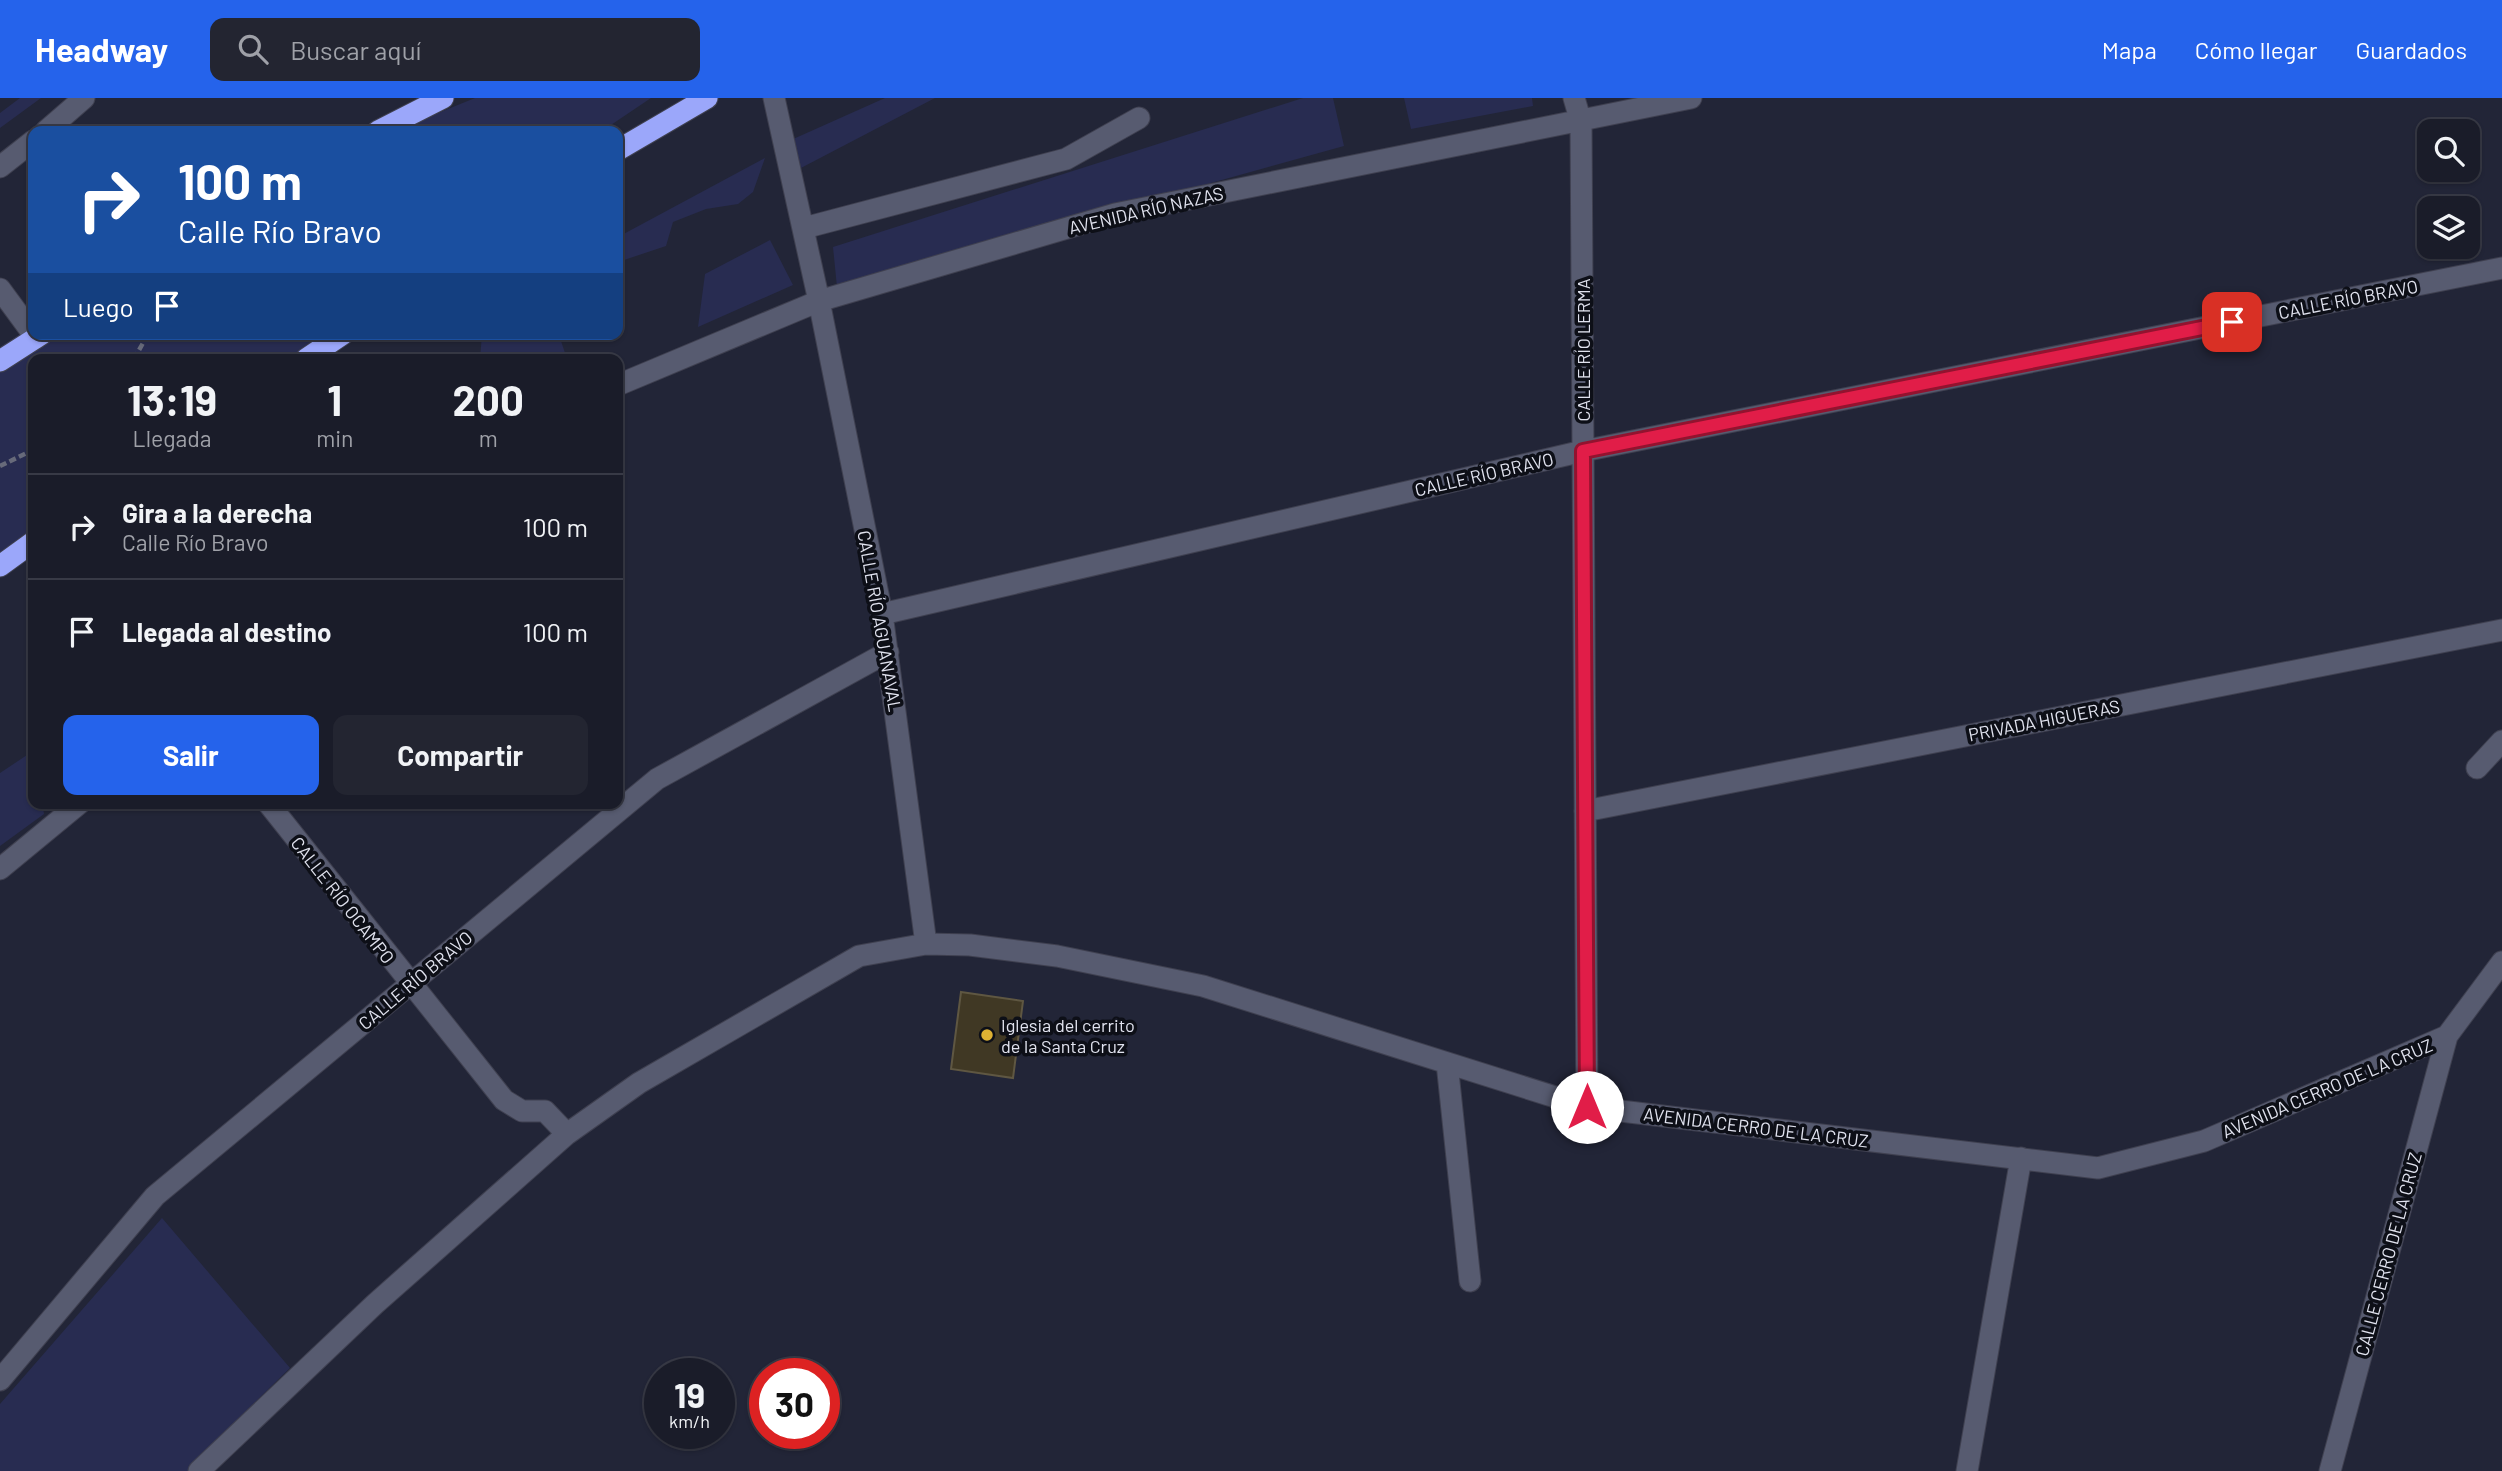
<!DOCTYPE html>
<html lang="es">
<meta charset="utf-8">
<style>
:root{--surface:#1a1c29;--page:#232531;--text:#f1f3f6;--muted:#9fa1a8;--line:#383a46;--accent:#2563eb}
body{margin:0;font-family:Barlow,sans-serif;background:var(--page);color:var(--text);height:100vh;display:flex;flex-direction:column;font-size:26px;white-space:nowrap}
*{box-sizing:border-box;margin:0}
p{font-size:23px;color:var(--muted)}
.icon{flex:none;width:38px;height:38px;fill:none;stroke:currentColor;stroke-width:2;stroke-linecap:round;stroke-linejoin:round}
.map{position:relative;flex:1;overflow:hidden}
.side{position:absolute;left:28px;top:256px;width:595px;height:455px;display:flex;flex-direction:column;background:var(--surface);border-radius:14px;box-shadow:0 2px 5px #0004,0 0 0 2px var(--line)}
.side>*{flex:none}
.banner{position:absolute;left:28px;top:28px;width:595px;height:214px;border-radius:14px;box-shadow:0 2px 5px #0004,0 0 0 2px var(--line);background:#1a4fa0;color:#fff;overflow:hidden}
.tools{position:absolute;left:2417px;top:21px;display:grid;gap:14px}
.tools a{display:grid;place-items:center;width:63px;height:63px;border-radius:14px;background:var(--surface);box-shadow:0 2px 5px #0004,0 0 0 2px var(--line);font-size:35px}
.speed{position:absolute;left:644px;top:1260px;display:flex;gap:14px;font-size:35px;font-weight:700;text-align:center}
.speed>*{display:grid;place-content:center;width:91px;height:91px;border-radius:50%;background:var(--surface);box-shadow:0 2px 5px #0004,0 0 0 2px var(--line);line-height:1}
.speed small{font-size:18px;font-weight:400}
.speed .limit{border:10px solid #d22;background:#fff;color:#111}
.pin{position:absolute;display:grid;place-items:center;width:60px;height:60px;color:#fff;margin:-30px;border-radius:14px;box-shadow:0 4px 10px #0006}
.me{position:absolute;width:77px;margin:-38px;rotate:0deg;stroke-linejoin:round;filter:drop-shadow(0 0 5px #0008)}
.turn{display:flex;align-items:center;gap:24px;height:147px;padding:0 35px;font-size:32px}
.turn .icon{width:91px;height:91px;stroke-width:2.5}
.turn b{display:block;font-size:49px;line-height:60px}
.then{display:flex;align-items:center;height:66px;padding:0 35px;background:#0003;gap:14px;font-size:26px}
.eta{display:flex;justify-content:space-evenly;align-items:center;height:119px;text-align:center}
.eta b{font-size:42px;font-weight:700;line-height:49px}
.button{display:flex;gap:14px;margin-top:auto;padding:14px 35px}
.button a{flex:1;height:80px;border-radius:14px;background:var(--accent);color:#fff;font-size:28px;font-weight:700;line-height:80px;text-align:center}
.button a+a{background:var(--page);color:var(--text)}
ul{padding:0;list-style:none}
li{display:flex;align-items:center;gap:21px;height:105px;padding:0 35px;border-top:2px solid var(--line)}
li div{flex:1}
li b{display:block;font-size:26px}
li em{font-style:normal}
header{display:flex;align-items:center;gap:42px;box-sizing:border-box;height:98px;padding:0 35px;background:var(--accent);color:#fff}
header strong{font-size:33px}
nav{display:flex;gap:38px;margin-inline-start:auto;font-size:24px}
.search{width:490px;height:63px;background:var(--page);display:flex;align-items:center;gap:18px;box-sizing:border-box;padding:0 24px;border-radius:14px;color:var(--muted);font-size:26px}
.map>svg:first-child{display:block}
</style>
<header>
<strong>Headway</strong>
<div class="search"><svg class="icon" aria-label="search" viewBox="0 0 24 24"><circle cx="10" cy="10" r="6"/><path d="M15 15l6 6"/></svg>Buscar aquí</div>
<nav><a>Mapa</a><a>Cómo llegar</a><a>Guardados</a></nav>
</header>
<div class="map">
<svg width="2502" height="1373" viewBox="0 0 2502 1373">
<rect width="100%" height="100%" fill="#222537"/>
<!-- green -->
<path fill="#282c51" d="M 20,0 L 41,0 L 0,30 L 0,15 Z
M 475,0 L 651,0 L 602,33 L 394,33 Z
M 885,0 L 935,0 L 799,71 L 791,42 Z
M 1303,0 L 1333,0 L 1344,48 L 837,189 L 833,149 Z
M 1404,0 L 1532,0 L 1533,8 L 1411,31 Z
M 765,60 L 753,94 L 738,106 L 706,111 L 673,124 L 666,148 L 618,164 L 618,139 Z
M 770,142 L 793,187 L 698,229 L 705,176 Z
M 33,228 L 33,236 L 326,236 L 293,261 L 33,261 L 33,450 L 0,474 L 0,249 Z
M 482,236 L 564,236 L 561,243 L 567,261 L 480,261 Z
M 33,653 L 33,705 L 42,705 L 44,716 L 0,748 L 0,675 Z
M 162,1120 L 290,1270 L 198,1360 L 189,1373 L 0,1373 L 0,1306 Z"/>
<!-- building -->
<path fill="#403824" stroke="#5f5742" stroke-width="2" d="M 961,894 L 1023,903 L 1013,980 L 951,971 Z"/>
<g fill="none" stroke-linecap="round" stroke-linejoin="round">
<defs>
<path id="lane" d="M 2477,670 L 2502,643"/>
<path id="street" d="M 774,0 L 819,203 L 882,516 L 926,846
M 1574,0 L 1581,24 L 1587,1009
M 46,33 L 84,0
M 0,69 L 33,43
M 804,130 L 1066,61 L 1139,20
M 0,191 L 36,240
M 618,287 L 819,203 L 1115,116 L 1691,0
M 882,516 L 1583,353 L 2502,170
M 268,705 L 504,1002 L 522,1013 L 545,1013 L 567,1036
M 1585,713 L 2502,532
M 0,771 L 80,705
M 1447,965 L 1470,1183
M 0,1282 L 155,1098 L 657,681 L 888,554
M 199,1373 L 375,1206 L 567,1036 L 639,985 L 859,858 L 926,846 L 970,847 L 1057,858 L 1203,888 L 1587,1009 L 2098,1070 L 2204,1043 L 2447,938 L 2502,864
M 1967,1373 L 2021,1060
M 2330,1373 L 2447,938"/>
<path id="highway" d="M 378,33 L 443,0
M 618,52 L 707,0
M 306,261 L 343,236
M 0,263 L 42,236
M 0,468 L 33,444"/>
</defs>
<!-- lane casing -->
<use href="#lane" stroke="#3f4050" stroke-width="23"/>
<!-- street casing -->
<use href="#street" stroke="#3f4050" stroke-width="23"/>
<!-- highway casing -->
<use href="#highway" stroke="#3f4050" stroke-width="23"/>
<!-- path -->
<path stroke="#676a7a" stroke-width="4.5" stroke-dasharray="7 3.5" stroke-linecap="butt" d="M 134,261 L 143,245 L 143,236
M 0,368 L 33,352"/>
<!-- lane -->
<use href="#lane" stroke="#575b70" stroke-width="21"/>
<!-- street -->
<use href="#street" stroke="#575b70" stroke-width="21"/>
<!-- highway -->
<use href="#highway" stroke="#9ba7fa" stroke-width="21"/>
</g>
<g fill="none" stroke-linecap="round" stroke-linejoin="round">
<defs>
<path id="route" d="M 1587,1009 L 1583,353 L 2232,224"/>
</defs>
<!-- route casing -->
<use href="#route" stroke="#92132f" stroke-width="18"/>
<!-- route -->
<use href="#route" stroke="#e11d48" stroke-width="12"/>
</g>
<!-- markers -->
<circle fill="#deb133" stroke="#0d0f17" stroke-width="2.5" cx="987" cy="937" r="7"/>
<g text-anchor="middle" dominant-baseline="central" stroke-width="7" stroke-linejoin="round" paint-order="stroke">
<!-- street labels -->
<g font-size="18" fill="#e1e3ef" stroke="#0d0f17">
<text transform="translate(1146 112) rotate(-13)">AVENIDA RÍO NAZAS</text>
<text transform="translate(2348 201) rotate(-11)">CALLE RÍO BRAVO</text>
<text transform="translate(1583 252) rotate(-90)">CALLE RÍO LERMA</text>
<text transform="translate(1484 376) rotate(-13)">CALLE RÍO BRAVO</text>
<text transform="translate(880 523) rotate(80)">CALLE RÍO AGUANAVAL</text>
<text transform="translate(2044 622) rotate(-11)">PRIVADA HIGUERAS</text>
<text transform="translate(343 802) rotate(52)">CALLE RÍO OCAMPO</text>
<text transform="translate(415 882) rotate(-40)">CALLE RÍO BRAVO</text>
<text transform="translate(2327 990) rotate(-23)">AVENIDA CERRO DE LA CRUZ</text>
<text transform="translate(1756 1029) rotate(7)">AVENIDA CERRO DE LA CRUZ</text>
<text transform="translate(2388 1156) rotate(-75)">CALLE CERRO DE LA CRUZ</text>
</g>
<!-- poi labels -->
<g font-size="18" fill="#e1e3ef" stroke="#0d0f17" text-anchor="start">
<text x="1001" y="927">Iglesia del cerrito<tspan x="1001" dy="21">de la Santa Cruz</tspan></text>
</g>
</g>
</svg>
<div class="tools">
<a><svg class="icon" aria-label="search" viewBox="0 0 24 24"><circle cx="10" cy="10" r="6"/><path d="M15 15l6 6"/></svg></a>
<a><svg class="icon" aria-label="layers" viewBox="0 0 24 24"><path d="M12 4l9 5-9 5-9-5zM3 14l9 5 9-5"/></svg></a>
</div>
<div class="speed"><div>19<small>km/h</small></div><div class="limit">30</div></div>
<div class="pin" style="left:2232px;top:224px;background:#d93025"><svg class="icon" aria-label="arrive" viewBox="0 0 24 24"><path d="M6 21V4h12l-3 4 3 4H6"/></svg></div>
<svg class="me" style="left:1587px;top:1009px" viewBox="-20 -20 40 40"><circle r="19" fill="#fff"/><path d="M0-13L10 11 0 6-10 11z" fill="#e11d48"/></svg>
<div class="banner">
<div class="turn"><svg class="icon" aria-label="right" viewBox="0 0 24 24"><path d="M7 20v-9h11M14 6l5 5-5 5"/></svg><div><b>100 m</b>Calle Río Bravo</div></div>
<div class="then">Luego<svg class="icon" aria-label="arrive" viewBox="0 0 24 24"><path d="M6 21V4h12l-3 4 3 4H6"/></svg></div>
</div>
<section class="side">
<div class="eta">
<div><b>13:19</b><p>Llegada</p></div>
<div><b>1</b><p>min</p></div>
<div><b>200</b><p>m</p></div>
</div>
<ul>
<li><svg class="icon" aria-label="right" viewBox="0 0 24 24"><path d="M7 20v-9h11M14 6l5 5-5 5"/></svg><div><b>Gira a la derecha</b><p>Calle Río Bravo</p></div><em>100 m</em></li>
<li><svg class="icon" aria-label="arrive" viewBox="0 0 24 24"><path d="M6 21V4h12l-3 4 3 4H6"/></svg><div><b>Llegada al destino</b></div><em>100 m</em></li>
</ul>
<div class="button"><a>Salir</a><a>Compartir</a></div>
</section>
</div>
